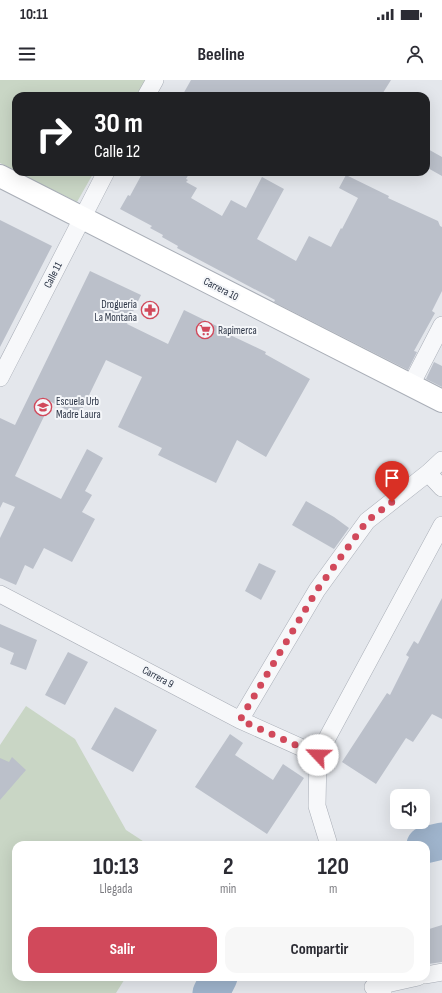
<!DOCTYPE html>
<html lang="es">
<meta charset="utf-8">
<style>
:root{--surface:#fff;--page:#f7f7f7;--text:#2b2b33;--muted:#7c7c81;--accent:#d1495b}
body{margin:0;font-family:"Sofia Sans Condensed",sans-serif;background:var(--page);color:var(--text);height:100vh;display:flex;flex-direction:column;font-size:15px;white-space:nowrap}
*{box-sizing:border-box;margin:0}
p{font-size:13px;color:var(--muted)}
.icon{flex:none;width:22px;height:22px;fill:none;stroke:currentColor;stroke-width:2;stroke-linecap:round;stroke-linejoin:round}
.map{position:relative;flex:1;overflow:hidden}
.drawer{position:absolute;left:12px;top:761px;width:418px;height:140px;display:flex;flex-direction:column;background:var(--surface);border-radius:12px;box-shadow:0 4px 16px #0002}
.drawer>*{flex:none}
.banner{position:absolute;left:12px;top:12px;width:418px;height:84px;border-radius:12px;box-shadow:0 4px 16px #0002;background:#202124;color:#fff;overflow:hidden}
.tools{position:absolute;left:390px;top:709px;display:grid;gap:8px}
.tools a{display:grid;place-items:center;width:40px;height:40px;border-radius:8px;background:var(--surface);box-shadow:0 4px 16px #0002;font-size:20px}
.pin{position:absolute;display:grid;place-items:center;width:34px;height:34px;color:#fff;margin:-41px -17px;border-radius:50% 50% 50% 0;rotate:-45deg;box-shadow:0 0 4px #0007}
.pin .icon{rotate:45deg}
.me{position:absolute;width:44px;margin:-22px;rotate:294deg;stroke-linejoin:round;filter:drop-shadow(0 0 3px #0008)}
.turn{display:flex;align-items:center;gap:14px;height:84px;padding:0 16px;font-size:18px}
.turn .icon{width:52px;height:52px;stroke-width:2.5}
.turn b{display:block;font-size:28px;line-height:34px}
.eta{display:flex;justify-content:space-evenly;align-items:center;height:68px;text-align:center}
.eta b{font-size:24px;font-weight:700;line-height:28px}
.button{display:flex;gap:8px;margin-top:auto;padding:8px 16px}
.button a{flex:1;height:46px;border-radius:12px;background:var(--accent);color:#fff;font-size:16px;font-weight:700;line-height:46px;text-align:center}
.button a+a{background:var(--page);color:var(--text)}
.status{display:flex;justify-content:space-between;align-items:center;height:28px;padding:0 20px;background:var(--surface);direction:ltr}
.status svg{height:11px;fill:currentColor}
header{display:flex;justify-content:space-between;align-items:center;height:52px;padding:0 16px;background:var(--surface);font-size:18px;font-weight:700}
.map>svg:first-child{display:block}
</style>
<div class="status"><b>10:11</b><svg viewBox="0 0 49 12"><path d="M0 12V9h3v3zM5 12V6h3v6zM10 12V3h3v9zM15 12V0h3v12zM26 1h20v11H26zM47 4h2v5h-2z"/></svg></div>
<header><svg class="icon" aria-label="menu" viewBox="0 0 24 24"><path d="M4 6h16M4 12h16M4 18h16"/></svg>Beeline<svg class="icon" aria-label="person" viewBox="0 0 24 24"><circle cx="12" cy="8" r="4"/><path d="M4 21q1-7 8-7t8 7"/></svg></header>
<div class="map">
<svg width="442" height="913" viewBox="0 0 442 913">
<rect width="100%" height="100%" fill="#e4e7ec"/>
<!-- green -->
<path fill="#c9d6c5" d="M 0,0 L 146,0 L 137,16 L 16,16 L 16,91 L 0,83 Z
M 17,92 L 94,92 L 77,122 Z
M 26,626 L 75,659 L 126,750 L 149,765 L 16,765 L 16,897 L 126,897 L 116,913 L 0,913 L 0,665 Z"/>
<g fill="none" stroke-linecap="round" stroke-linejoin="round">
<!-- river -->
<path stroke="#9fb4cc" stroke-width="37" d="M 425,765 L 442,761
M 211,913 L 219,897"/>
</g>
<!-- building -->
<path fill="#bbc0ca" d="M 191,0 L 391,0 L 381,16 L 182,16 Z
M 426,68 L 442,77 L 442,96 L 426,87 Z
M 143,92 L 190,92 L 186,99 L 188,100 L 186,102 L 197,108 L 191,118 L 222,136 L 231,120 L 246,128 L 262,97 L 284,109 L 257,159 L 296,181 L 309,156 L 331,167 L 341,148 L 342,149 L 358,118 L 339,108 L 346,95 L 389,116 L 388,118 L 438,141 L 440,146 L 442,147 L 442,211 L 432,231 L 435,233 L 414,271 L 417,272 L 408,290 L 274,222 L 275,220 L 177,168 L 178,166 L 162,157 L 163,155 L 150,148 L 152,146 L 120,129 L 128,115 L 130,116 Z
M 0,140 L 52,166 L 0,267 Z
M 90,191 L 141,215 L 127,244 L 168,264 L 184,230 L 229,252 L 228,254 L 266,272 L 265,274 L 310,299 L 266,377 L 237,360 L 216,403 L 158,375 L 162,368 L 118,347 L 142,297 L 106,280 L 79,336 L 51,322 L 15,396 L 61,419 L 87,369 L 103,378 L 85,411 L 92,415 L 82,432 L 95,439 L 72,482 L 44,468 L 33,489 L 25,485 L 16,505 L 0,498 L 0,458 L 15,427 L 3,422 L 0,428 L 0,338 L 15,345 Z
M 434,282 L 442,286 L 442,307 L 426,299 Z
M 306,421 L 334,437 L 349,448 L 334,469 L 292,445 Z
M 259,483 L 276,491 L 261,520 L 245,511 Z
M 442,518 L 442,639 L 432,634 L 413,662 L 406,658 L 376,704 L 342,682 L 387,613 L 390,615 L 409,577 L 406,575 L 414,561 L 418,564 Z
M 0,544 L 37,560 L 26,590 L 10,584 L 14,573 L 0,567 Z
M 68,572 L 88,582 L 65,625 L 45,615 Z
M 115,627 L 157,650 L 133,692 L 91,669 Z
M 230,654 L 243,663 L 235,675 L 273,700 L 283,684 L 304,698 L 267,754 L 195,707 Z
M 12,677 L 26,690 L 0,720 L 0,678 L 9,682 Z
M 442,845 L 442,882 L 428,884 L 426,876 L 426,850 Z"/>
<g fill="none" stroke-linecap="round" stroke-linejoin="round">
<defs>
<path id="minor" d="M 146,16 L 155,0
M 0,298 L 106,92
M 411,305 L 442,245
M 428,393 L 442,408
M 0,514 L 240,640 L 318,675
M 240,640 L 317,510 L 367,441 L 428,393 L 442,380
M 329,765 L 317,726 L 318,675 L 442,445
M 426,895 L 442,892
M 383,913 L 373,907 L 418,897"/>
<path id="secondary" d="M 0,96 L 442,321"/>
</defs>
<!-- minor casing -->
<use href="#minor" stroke="#a9aeb7" stroke-width="18"/>
<!-- secondary casing -->
<use href="#secondary" stroke="#a9aeb7" stroke-width="24"/>
<!-- minor -->
<use href="#minor" stroke="#f7f8fa" stroke-width="17"/>
<!-- secondary -->
<use href="#secondary" stroke="#fff" stroke-width="22"/>
</g>
<g fill="none" stroke-linecap="round" stroke-linejoin="round">
<!-- route -->
<path stroke="#d1495b" stroke-width="7" stroke-dasharray="0 12.6" d="M 318,675 L 240,640 L 317,510 L 367,441 L 392,422"/>
</g>
<!-- icons -->
<defs>
<symbol id="pharmacy-ring" viewBox="-11 -11 22 22"><circle r="9.5" fill="#f4f6f9" stroke="#d1495b" stroke-width="1.5"/><path d="M-2-6h4v4h4v4h-4v4h-4v-4h-4v-4h4Z" fill="#d1495b"/></symbol>
<symbol id="supermarket-ring" viewBox="-11 -11 22 22"><circle r="9.5" fill="#f4f6f9" stroke="#d1495b" stroke-width="1.5"/><path d="M-6-5.5h2.5l.6 2H6L4.5 2H-2.5L-4.4-4H-6ZM-1.5 3.2a1.3 1.3 0 1 0 .1 0ZM3 3.2a1.3 1.3 0 1 0 .1 0Z" fill="#d1495b"/></symbol>
<symbol id="school-ring" viewBox="-11 -11 22 22"><circle r="9.5" fill="#f4f6f9" stroke="#d1495b" stroke-width="1.5"/><path d="M0-5L7-2L0 1L-7-2ZM-4 1L0 2.5L4 1V4Q0 6-4 4Z" fill="#d1495b"/></symbol>
</defs>
<g fill-rule="evenodd">
<use href="#pharmacy-ring" x="140" y="220" width="20" height="20"/>
<use href="#supermarket-ring" x="195" y="240" width="20" height="20"/>
<use href="#school-ring" x="33" y="317" width="20" height="20"/>
</g>
<g text-anchor="middle" dominant-baseline="central" stroke-width="4" stroke-linejoin="round" paint-order="stroke">
<!-- street labels -->
<g font-size="11" fill="#2b3445" stroke="#f4f6f9">
<text transform="translate(53 195) rotate(-63)">Calle 11</text>
<text transform="translate(221 209) rotate(27)">Carrera 10</text>
<text transform="translate(158 597) rotate(28)">Carrera 9</text>
</g>
<!-- poi labels -->
<g font-size="11" fill="#2b3445" stroke="#f4f6f9" text-anchor="start">
<text x="137" y="224" text-anchor="end">Drogueria<tspan x="137" dy="13">La Montaña</tspan></text>
<text x="218" y="250">Rapimerca</text>
<text x="56" y="321">Escuela Urb<tspan x="56" dy="13">Madre Laura</tspan></text>
</g>
</g>
</svg>
<div class="tools">
<a><svg class="icon" aria-label="sound" viewBox="0 0 24 24"><path d="M4 9h4l5-4v14l-5-4H4zM17 9q2 3 0 6"/></svg></a>
</div>
<div class="pin" style="left:392px;top:422px;background:#d93025"><svg class="icon" aria-label="arrive" viewBox="0 0 24 24"><path d="M6 21V4h12l-3 4 3 4H6"/></svg></div>
<svg class="me" style="left:318px;top:675px" viewBox="-20 -20 40 40"><circle r="19" fill="#fff"/><path d="M0-13L10 11 0 6-10 11z" fill="#d1495b"/></svg>
<div class="banner">
<div class="turn"><svg class="icon" aria-label="right" viewBox="0 0 24 24"><path d="M7 20v-9h11M14 6l5 5-5 5"/></svg><div><b>30 m</b>Calle 12</div></div>
</div>
<section class="drawer">
<div class="eta">
<div><b>10:13</b><p>Llegada</p></div>
<div><b>2</b><p>min</p></div>
<div><b>120</b><p>m</p></div>
</div>
<div class="button"><a>Salir</a><a>Compartir</a></div>
</section>
</div>
